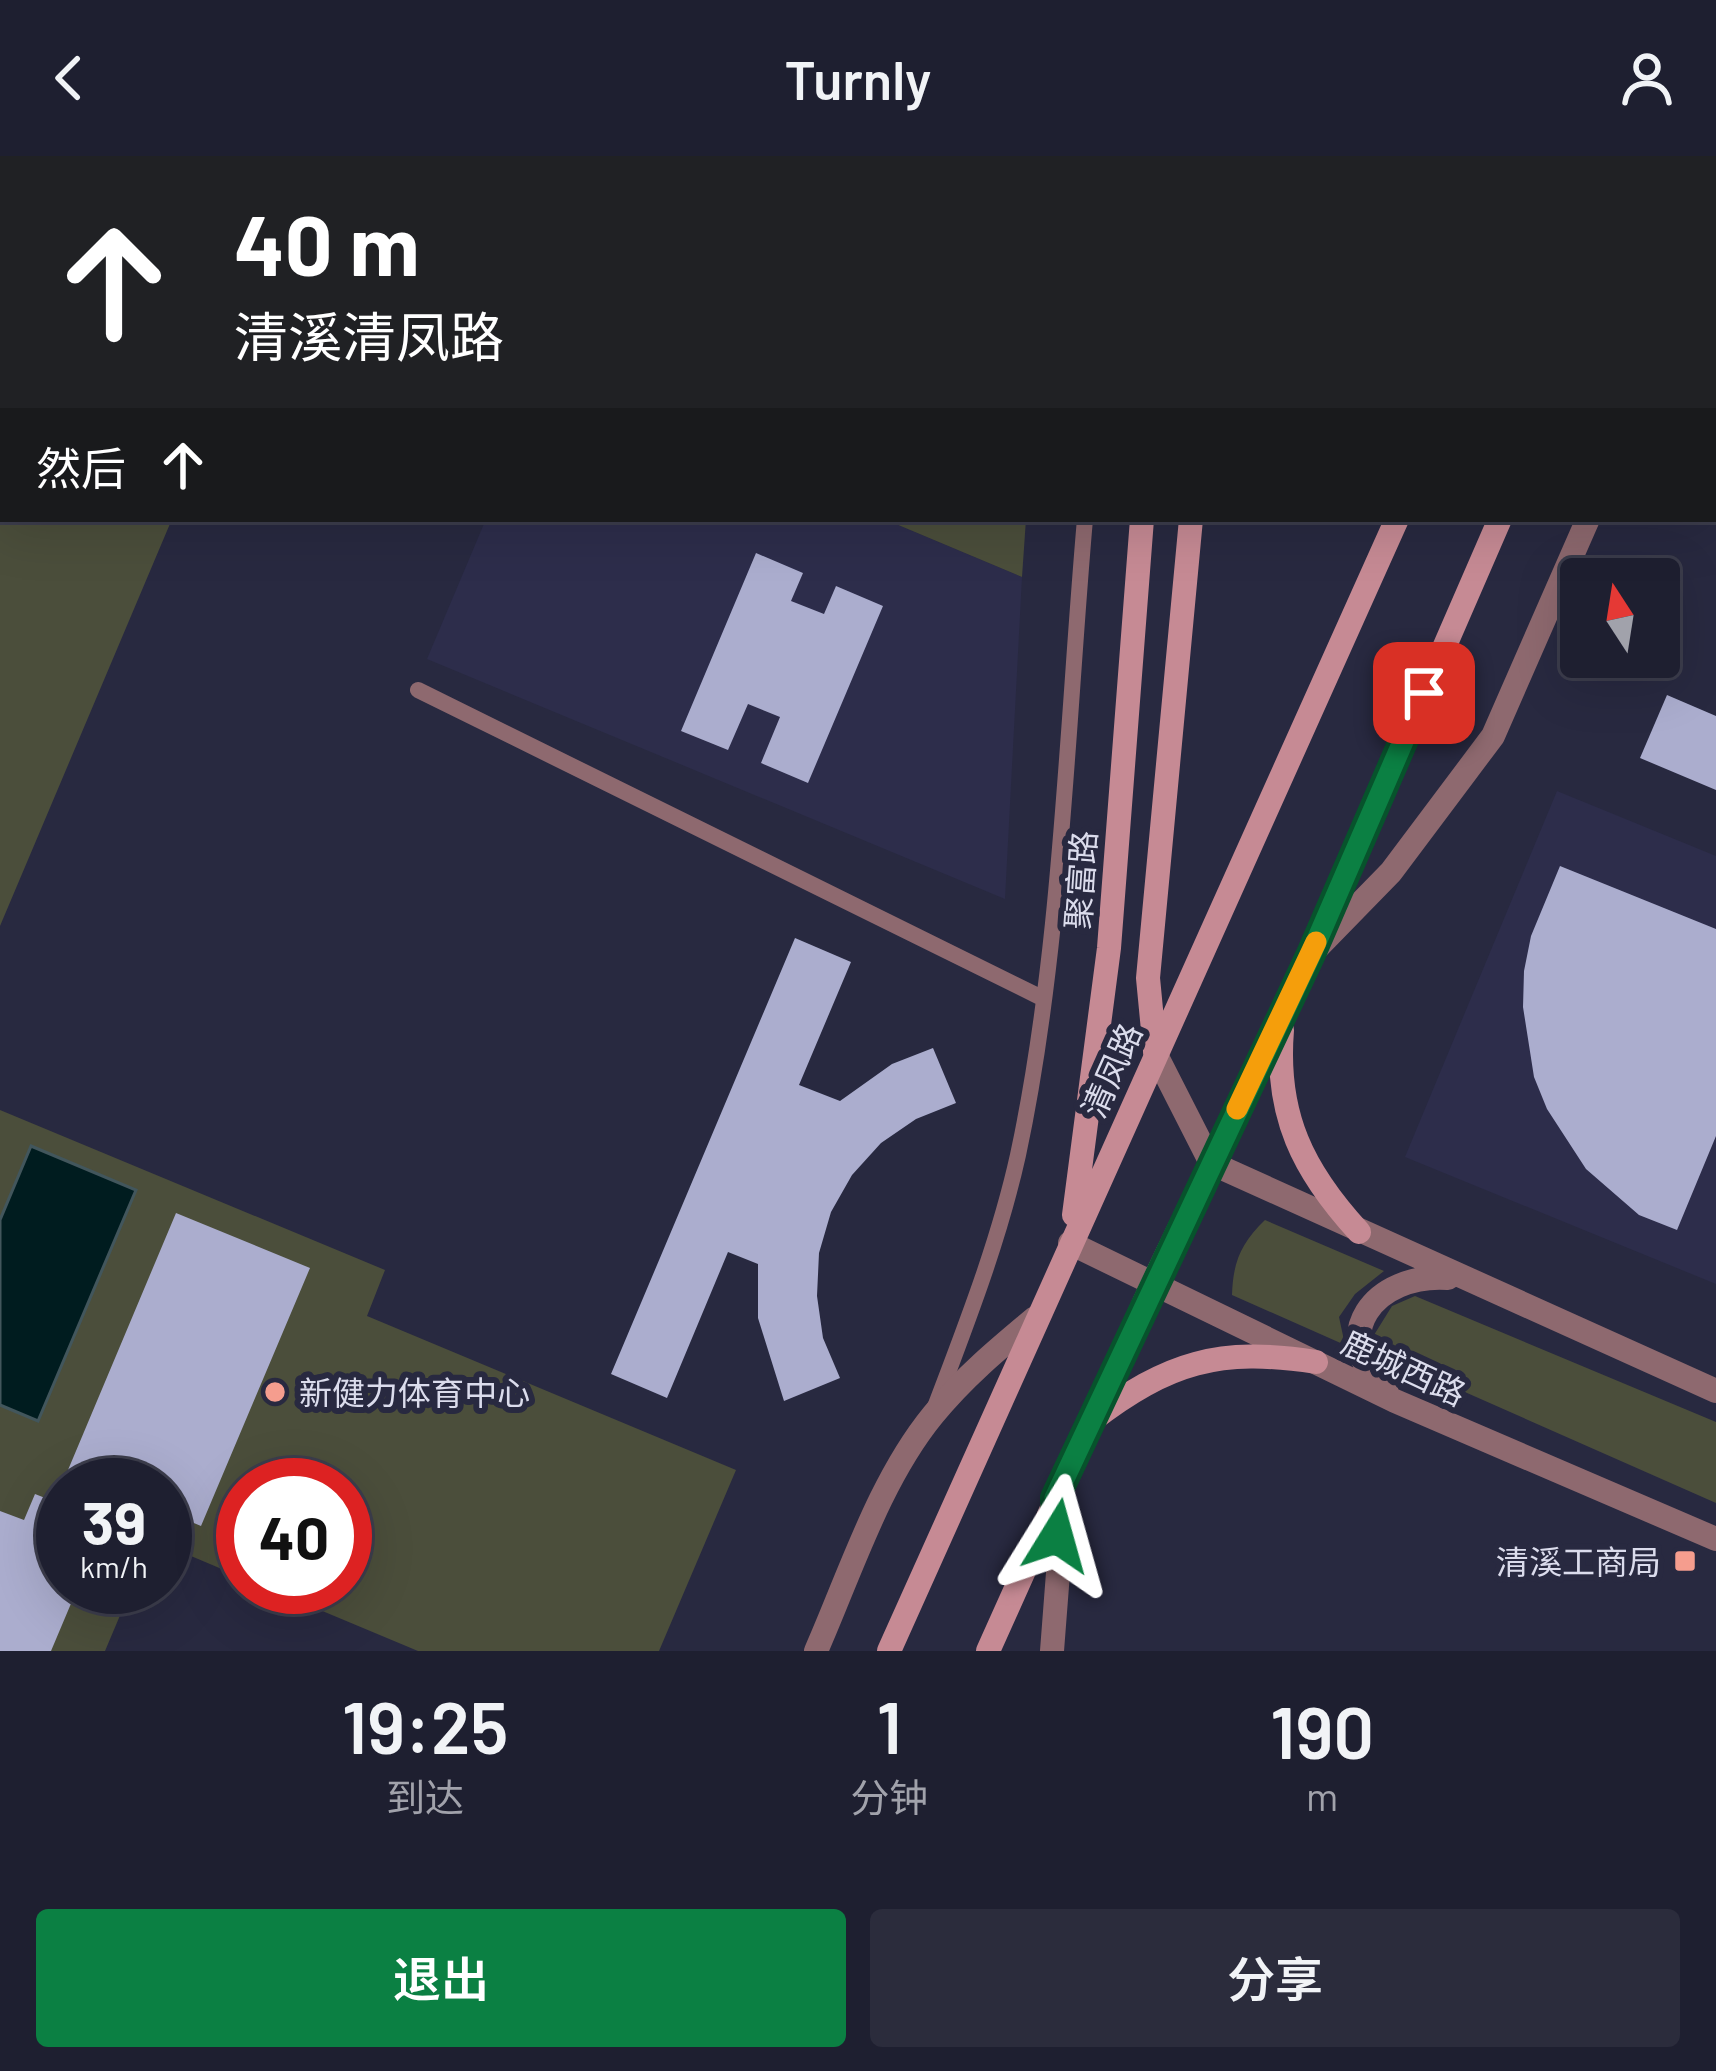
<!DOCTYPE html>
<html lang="zh">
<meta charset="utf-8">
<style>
:root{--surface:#1e1f30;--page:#2b2c3c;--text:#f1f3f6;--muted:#a1a2ab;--line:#3c3d4c;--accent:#0b8043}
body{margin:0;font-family:Barlow,"Noto Sans SC",sans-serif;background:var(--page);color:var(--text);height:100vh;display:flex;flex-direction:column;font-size:45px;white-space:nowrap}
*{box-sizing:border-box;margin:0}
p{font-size:39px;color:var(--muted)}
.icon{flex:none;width:66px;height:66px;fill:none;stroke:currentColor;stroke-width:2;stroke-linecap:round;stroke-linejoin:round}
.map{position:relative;height:1495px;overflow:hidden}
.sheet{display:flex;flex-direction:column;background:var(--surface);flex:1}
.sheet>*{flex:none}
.guide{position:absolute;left:0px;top:0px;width:1716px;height:366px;box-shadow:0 12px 48px #0002,0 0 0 3px var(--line);background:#202124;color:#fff;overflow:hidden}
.needle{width:78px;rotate:348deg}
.fabs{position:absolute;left:1560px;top:402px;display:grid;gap:24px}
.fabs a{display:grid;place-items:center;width:120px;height:120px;border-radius:12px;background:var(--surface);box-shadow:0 12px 48px #0002,0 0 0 3px var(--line);font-size:60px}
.speed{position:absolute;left:36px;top:1302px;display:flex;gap:24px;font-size:60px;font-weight:700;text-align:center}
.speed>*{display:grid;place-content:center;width:156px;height:156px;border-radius:50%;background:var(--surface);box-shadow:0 12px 48px #0002,0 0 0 3px var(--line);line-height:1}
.speed small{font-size:30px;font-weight:400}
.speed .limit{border:18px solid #d22;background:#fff;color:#111}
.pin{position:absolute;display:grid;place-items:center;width:102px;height:102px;color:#fff;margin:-51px;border-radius:24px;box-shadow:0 6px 18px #0006}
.me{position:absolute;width:132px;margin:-66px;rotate:8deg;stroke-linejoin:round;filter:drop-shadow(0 0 9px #0008)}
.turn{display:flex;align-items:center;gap:42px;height:252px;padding:0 36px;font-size:54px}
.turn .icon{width:156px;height:156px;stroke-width:2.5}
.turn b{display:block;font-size:84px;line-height:102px}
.then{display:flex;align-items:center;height:114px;padding:0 36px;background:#0003;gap:24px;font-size:45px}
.eta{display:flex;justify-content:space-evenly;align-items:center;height:204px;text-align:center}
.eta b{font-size:72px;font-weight:600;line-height:84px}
.primary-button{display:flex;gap:24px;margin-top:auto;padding:24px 36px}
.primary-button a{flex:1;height:138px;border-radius:12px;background:var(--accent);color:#fff;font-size:48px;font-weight:600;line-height:138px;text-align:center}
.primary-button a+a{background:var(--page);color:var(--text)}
header{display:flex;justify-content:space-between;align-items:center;height:156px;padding:0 36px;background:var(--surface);font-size:54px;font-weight:600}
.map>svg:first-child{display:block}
</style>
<header><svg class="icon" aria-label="back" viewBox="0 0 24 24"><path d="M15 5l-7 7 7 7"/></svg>Turnly<svg class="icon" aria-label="person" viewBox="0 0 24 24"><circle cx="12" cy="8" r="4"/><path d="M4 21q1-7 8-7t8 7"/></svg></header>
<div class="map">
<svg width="1716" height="1495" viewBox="0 0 1716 1495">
<rect width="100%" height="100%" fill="#282940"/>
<!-- built -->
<path fill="#2d2d4b" d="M 486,363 L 884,363 L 1022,421 L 1005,743 L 427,503 Z
M 1557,635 L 1716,700 L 1716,1128 L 1405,1001 Z"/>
<!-- green -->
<path fill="#4b4e3b" d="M 0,0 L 1042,0 L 1043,3 L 3,3 L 3,363 L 172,363 L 0,770 Z
M 884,363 L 1026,363 L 1022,421 Z
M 0,954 L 385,1114 L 367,1160 L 736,1314 L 659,1495 L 418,1495 L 265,1431 L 345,1431 L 345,1329 L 243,1329 L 243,1422 L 165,1389 L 165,1329 L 63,1329 L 63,1431 L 132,1431 L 105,1495 L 0,1495 Z
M 1265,1064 L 1384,1115 L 1355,1138 L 1339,1161 L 1345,1189 L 1232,1139 C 1233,1106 1241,1087 1265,1064 Z
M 1415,1140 L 1716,1266 L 1716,1347 L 1381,1199 L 1374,1179 L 1392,1150 Z"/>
<!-- water -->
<path fill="#001c1f" stroke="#42565c" stroke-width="3" d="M 31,990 L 136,1034 L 38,1265 L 0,1249 L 0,1064 Z"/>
<!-- building -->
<path fill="#abadce" d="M 756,397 L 803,417 L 791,445 L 824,458 L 836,430 L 883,450 L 808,627 L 761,607 L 780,561 L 748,548 L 728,594 L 681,575 Z
M 1667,539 L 1716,560 L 1716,634 L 1640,602 Z
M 1560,710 L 1716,773 L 1716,980 L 1677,1074 L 1639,1059 L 1586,1013 L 1547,953 L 1534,921 L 1523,851 L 1524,815 L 1531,780 Z
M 795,782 L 851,806 L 799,929 L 840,945 L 892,908 L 933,892 L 956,947 L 916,963 L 881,987 L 852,1019 L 831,1056 L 819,1097 L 817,1140 L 823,1182 L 840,1222 L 784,1245 L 758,1162 L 758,1108 L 728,1096 L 667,1242 L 611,1218 Z
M 176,1057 L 310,1112 L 201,1370 L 165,1355 L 165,1329 L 103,1329 L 68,1314 Z
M 35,1338 L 63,1349 L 63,1431 L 78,1431 L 51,1495 L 0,1495 L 0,1355 L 24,1364 Z"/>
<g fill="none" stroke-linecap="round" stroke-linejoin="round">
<!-- service -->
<path stroke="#8e696f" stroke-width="16" d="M 1096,3 L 1097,0
M 418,534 L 1042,842
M 935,1251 C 966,1169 999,1085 1018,999 C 1061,799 1067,568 1085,363"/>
<!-- tertiary -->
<path stroke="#8e696f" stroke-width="24" d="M 1713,77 L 1716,70
M 1312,797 L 1391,716 L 1493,580 L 1588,363
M 1155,897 L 1211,1007 L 1716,1235
M 1070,1087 L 1395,1245 L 1716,1383
M 1387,1237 C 1325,1179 1375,1117 1448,1122
M 816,1495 C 850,1418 879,1325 933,1259 C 963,1222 999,1192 1035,1162
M 1052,1495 L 1058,1417 L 1055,1342"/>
<!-- secondary -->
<path stroke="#c68a94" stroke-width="24" d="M 1117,0 L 1118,3
M 1185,0 L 1186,3
M 1253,0 L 1258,3
M 1499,3 L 1506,0
M 1560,3 L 1562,0
M 1657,3 L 1658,0
M 1282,874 C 1275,959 1303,1015 1359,1076
M 1155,895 L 1148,822 L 1191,363
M 1074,1059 L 1109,792 L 1142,363
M 1091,1265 C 1168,1206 1219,1191 1316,1206
M 889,1495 L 1397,363
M 988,1495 L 1153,1127 L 1311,798 L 1500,363"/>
</g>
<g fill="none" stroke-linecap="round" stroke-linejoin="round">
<defs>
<path id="route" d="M 1057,1380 L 1055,1342 L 1311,798 L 1424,537"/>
</defs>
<!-- route casing -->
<use href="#route" stroke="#07532c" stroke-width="30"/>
<!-- route -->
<use href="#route" stroke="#0b8043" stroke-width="21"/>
<!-- slow -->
<path stroke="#f59e0b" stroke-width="21" d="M 1237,953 L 1316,786"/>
</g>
<!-- markers -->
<g fill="#f59d8e" stroke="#282940" stroke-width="4.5">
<circle cx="275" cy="1236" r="12"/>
<rect x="1673" y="1393" width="24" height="24" rx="6"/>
</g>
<g text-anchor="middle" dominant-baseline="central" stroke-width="12" stroke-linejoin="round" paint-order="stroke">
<!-- street labels -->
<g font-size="33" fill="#dbdcec" stroke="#282940">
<text transform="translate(1080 724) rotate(-86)">聚富路</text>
<text transform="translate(1111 914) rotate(-66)">清凤路</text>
<text transform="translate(1404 1211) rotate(25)">鹿城西路</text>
</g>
<!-- poi labels -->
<g font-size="33" fill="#dbdcec" stroke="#282940" text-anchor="start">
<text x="299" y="1236">新健力体育中心</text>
<text x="1661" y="1405" text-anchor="end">清溪工商局</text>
</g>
</g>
</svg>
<div class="fabs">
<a><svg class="needle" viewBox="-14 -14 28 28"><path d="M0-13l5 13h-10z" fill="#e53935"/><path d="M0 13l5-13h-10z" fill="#a1a2ab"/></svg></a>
</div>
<div class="speed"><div>39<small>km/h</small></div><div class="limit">40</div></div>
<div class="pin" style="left:1424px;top:537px;background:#d93025"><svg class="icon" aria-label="arrive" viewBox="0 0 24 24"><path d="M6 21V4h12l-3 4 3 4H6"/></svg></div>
<svg class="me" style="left:1057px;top:1380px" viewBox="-20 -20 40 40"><path d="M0-17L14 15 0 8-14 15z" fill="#0b8043" stroke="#fff" stroke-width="4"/></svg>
<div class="guide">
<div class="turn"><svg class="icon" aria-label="ahead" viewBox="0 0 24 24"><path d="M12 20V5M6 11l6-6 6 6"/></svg><div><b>40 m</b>清溪清凤路</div></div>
<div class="then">然后<svg class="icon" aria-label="ahead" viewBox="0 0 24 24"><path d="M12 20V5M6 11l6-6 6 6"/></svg></div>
</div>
</div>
<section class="sheet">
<div class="eta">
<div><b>19:25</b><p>到达</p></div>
<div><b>1</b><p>分钟</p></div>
<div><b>190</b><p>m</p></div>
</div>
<div class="primary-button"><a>退出</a><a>分享</a></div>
</section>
